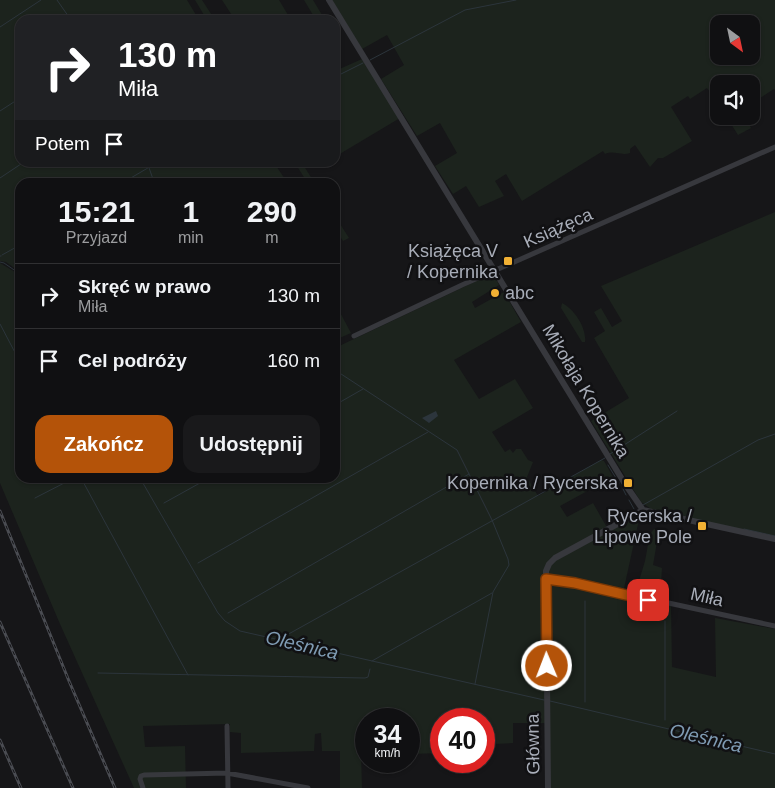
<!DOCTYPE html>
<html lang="pl">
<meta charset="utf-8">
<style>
:root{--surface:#101012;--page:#19191b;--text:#f1f3f6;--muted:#9c9d9f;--line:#303032;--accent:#b45309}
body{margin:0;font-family:Arial,sans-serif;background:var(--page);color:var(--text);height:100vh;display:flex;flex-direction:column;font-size:19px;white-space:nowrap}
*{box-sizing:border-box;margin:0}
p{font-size:16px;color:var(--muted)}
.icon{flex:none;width:28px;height:28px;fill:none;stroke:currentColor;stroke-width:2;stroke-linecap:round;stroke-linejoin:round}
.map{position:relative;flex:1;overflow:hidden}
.drawer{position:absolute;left:15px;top:178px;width:325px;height:305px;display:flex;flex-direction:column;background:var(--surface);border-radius:15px;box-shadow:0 1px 4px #0004,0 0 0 1px var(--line)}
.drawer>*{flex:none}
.top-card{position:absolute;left:15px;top:15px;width:325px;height:152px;border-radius:15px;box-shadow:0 1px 4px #0004,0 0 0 1px var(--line);background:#202124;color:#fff;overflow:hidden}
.needle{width:32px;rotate:147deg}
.fabs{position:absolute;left:710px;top:15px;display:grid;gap:10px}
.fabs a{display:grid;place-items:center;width:50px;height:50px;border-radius:10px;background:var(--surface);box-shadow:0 1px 4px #0004,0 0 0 1px var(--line);font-size:25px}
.speed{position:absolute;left:355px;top:708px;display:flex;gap:10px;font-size:25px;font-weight:700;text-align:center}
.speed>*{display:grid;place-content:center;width:65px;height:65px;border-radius:50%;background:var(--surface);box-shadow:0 1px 4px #0004,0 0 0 1px var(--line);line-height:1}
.speed small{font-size:12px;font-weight:400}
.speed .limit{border:8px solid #d22;background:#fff;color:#111}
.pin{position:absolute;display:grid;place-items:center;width:42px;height:42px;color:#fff;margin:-21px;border-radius:10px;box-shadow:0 2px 8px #0006}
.me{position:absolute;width:55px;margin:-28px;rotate:359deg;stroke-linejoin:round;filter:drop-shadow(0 0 4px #0008)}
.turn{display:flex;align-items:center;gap:18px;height:105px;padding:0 20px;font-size:22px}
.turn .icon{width:65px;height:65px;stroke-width:2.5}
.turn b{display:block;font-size:35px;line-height:42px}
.then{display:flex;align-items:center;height:48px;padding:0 20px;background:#0003;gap:10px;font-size:19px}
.eta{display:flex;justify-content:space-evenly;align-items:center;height:85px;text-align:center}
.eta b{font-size:30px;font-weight:700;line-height:35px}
.cta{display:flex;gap:10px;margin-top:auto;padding:10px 20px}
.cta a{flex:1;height:58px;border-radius:15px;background:var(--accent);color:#fff;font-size:20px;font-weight:700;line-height:58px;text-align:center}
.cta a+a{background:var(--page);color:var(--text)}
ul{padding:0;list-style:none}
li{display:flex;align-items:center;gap:15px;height:65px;padding:0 20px;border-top:1px solid var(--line)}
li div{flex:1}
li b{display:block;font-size:19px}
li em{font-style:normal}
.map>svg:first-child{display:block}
</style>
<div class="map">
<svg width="775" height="788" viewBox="0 0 775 788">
<rect width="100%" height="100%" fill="#161618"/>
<!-- green -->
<path fill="#1c231d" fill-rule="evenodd" d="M 0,0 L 187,0 L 199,20 L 20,20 L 20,162 L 274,163 L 287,182 L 20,182 L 20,272 L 6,262 L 0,261 Z
M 195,0 L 202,0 L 215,20 L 207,20 Z
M 222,0 L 279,0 L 291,20 L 253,20 L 251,16 L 244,20 L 235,20 Z
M 304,0 L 313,0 L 325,20 L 316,20 Z
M 332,0 L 775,0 L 775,90 L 774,89 L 751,104 L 751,84 L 719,84 L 719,104 L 707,88 L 690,99 L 688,96 L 671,107 L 692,141 L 663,158 L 658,158 L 650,167 L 635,145 L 630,149 L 630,153 C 621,156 614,150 605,154 L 603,151 L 522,201 L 506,174 L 495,181 L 504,196 L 479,207 L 466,186 L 453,194 L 435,166 L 457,153 L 440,123 L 417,136 L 381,79 L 404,65 L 387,35 L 362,49 ZM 719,24 L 751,24 L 751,56 L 719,56 Z
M 362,59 L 400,118 L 338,155 L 335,151 L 335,71 Z
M 751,110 L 756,118 L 748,122 L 751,128 L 738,135 L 726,116 L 751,116 Z
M 295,163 L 302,163 L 314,182 L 307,182 Z
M 775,212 L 775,537 L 654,511 L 641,502 L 591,421 L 629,398 L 594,338 L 605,331 L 594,312 L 601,308 L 612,327 L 622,321 L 601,286 Z
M 335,216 L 349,238 L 343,241 L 335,228 Z
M 0,263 L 20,275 L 20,478 L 335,478 L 335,348 L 489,275 L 494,275 L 499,285 L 472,302 L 475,308 L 504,292 L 521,322 L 454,360 L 479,399 L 515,379 L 533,408 L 492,432 L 505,452 L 510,449 L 513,453 L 516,449 L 521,449 L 528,460 L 533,462 L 527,477 L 538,496 L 601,460 L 604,461 L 613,477 L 560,506 L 567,517 L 593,503 L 609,531 L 640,515 L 623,593 L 671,604 L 672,667 L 716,677 L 715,618 L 775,629 L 775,788 L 550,788 L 549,723 L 513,723 L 513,743 L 493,744 L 493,750 L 484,751 L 484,719 L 441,719 L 441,753 L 412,754 L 411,739 L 409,738 L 409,719 L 366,719 L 366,753 L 361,753 L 362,788 L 340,788 L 340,751 L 322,751 L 321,733 L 315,734 L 314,751 L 241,753 L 241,733 L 230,732 L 230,724 L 143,726 L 145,747 L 185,746 L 186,788 L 134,788 L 60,624 L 0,483 Z
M 335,303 L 351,333 L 335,340 Z
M 562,303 C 574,309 587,328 585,342 L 582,342 L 561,308 Z
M 654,529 L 659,530 L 653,565 L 662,568 L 661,583 L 657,593 L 652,594 L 641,593 L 638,589 L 639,581 L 645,561 L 650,534 Z"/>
<!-- water -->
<path fill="#2c353c" d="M 436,411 L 438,416 L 429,423 L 422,418 Z"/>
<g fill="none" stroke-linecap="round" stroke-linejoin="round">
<!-- stream -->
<path stroke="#2c353c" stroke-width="1" d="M 57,0 L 71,20
M 0,27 L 41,0
M 370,60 L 465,10 L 516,0
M 335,77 L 363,63
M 0,111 L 20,98
M 147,162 L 154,182
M 0,178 L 24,162
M 124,182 L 158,162
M 2,255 L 20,245
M 0,256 L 1,256
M 0,262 L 4,263 L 20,274
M 0,324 L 20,362
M 335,370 L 457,450 L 492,520 L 508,559 L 509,565 L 493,592 L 475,684
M 335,405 L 363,389
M 610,454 L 677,411
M 608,465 L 619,483
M 81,478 L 188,675
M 140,478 L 218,613 L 225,621 L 240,631 L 544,700
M 623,489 L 626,495
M 35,498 L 74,478
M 629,500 L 634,509
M 164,503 L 209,478
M 643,505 L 758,440 L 775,434
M 744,529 L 775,536
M 198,563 L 428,432
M 585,601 L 585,702
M 228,613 L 469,474
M 285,636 L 605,458
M 372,661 L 492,593
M 98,673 L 365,678 L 368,677 L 370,669
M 550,701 L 775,754
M 665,720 L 665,621"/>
<!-- minor -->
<path stroke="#37383d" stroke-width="5" d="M 354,336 L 462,285 L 775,147
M 546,579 L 599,588 L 775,626
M 227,726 L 228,788
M 143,788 L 140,779 L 141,776 L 144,775 L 227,773 L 308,788"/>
<!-- tertiary -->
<path stroke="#37383d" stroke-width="6" d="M 329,0 L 625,484 L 643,510
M 643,510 L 775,539
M 548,788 L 546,571 L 549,564 L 555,558 L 643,510"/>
<defs>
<path id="rail" d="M 0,511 L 69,681 L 115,788
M 0,622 L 73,788
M 0,740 L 21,788"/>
</defs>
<!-- rail casing -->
<use href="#rail" stroke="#4a4c52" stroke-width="3"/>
<!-- rail -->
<use href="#rail" stroke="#111113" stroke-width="1" stroke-dasharray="4" stroke-linecap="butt"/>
</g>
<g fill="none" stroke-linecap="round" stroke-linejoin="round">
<defs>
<path id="route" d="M 547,666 L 546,579 L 575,583 L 648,600"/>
</defs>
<!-- route casing -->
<use href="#route" stroke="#753606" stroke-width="12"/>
<!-- route -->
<use href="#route" stroke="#b45309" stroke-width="9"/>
</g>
<!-- markers -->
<g fill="#f2b134" stroke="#111113" stroke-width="2">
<rect x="503" y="256" width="10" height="10" rx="2.5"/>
<circle cx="495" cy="293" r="5"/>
<rect x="623" y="478" width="10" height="10" rx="2.5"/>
<rect x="697" y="521" width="10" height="10" rx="2.5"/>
</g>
<g text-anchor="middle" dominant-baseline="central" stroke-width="5" stroke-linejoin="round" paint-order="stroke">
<!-- street labels -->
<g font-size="18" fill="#a8adb8" stroke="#111113">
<text transform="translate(558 228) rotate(-24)">Książęca</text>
<text transform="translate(586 391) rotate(59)">Mikołaja Kopernika</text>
<text transform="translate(707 597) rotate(13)">Miła</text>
<text transform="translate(533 744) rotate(-91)">Główna</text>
</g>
<!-- poi labels -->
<g font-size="18" fill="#a8adb8" stroke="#111113" text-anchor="end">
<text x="498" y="251">Książęca V<tspan x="498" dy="21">/ Kopernika</tspan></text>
<text x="505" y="293" text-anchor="start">abc</text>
<text x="618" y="483">Kopernika / Rycerska</text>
<text x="692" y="516">Rycerska /<tspan x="692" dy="21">Lipowe Pole</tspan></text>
</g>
<!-- water labels -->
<g font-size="19" font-style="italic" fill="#7f9bb3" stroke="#111113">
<text transform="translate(302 645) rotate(13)">Oleśnica</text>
<text transform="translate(706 738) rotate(13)">Oleśnica</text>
</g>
</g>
</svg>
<div class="fabs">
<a><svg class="needle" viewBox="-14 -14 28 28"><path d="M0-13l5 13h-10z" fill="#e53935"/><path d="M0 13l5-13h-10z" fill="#9c9d9f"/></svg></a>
<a><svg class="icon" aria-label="sound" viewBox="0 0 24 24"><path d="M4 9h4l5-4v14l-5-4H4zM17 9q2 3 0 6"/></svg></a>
</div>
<div class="speed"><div>34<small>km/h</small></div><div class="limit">40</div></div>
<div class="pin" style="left:648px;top:600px;background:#d93025"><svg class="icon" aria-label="arrive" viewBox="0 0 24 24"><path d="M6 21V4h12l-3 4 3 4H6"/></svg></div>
<svg class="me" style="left:547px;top:666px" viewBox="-20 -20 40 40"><circle r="17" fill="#b45309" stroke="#fff" stroke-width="3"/><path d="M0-11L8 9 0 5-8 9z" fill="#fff"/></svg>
<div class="top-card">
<div class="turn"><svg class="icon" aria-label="right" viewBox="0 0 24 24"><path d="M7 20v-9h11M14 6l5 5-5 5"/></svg><div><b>130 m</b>Miła</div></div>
<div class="then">Potem<svg class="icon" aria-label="arrive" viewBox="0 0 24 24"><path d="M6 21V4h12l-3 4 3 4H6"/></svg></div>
</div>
<section class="drawer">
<div class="eta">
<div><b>15:21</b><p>Przyjazd</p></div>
<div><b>1</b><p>min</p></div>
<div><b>290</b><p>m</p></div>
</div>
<ul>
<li><svg class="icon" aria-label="right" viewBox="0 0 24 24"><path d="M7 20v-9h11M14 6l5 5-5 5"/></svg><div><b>Skręć w prawo</b><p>Miła</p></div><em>130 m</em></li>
<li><svg class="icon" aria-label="arrive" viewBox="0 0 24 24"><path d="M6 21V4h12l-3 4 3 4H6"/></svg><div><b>Cel podróży</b></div><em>160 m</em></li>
</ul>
<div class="cta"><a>Zakończ</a><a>Udostępnij</a></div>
</section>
</div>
